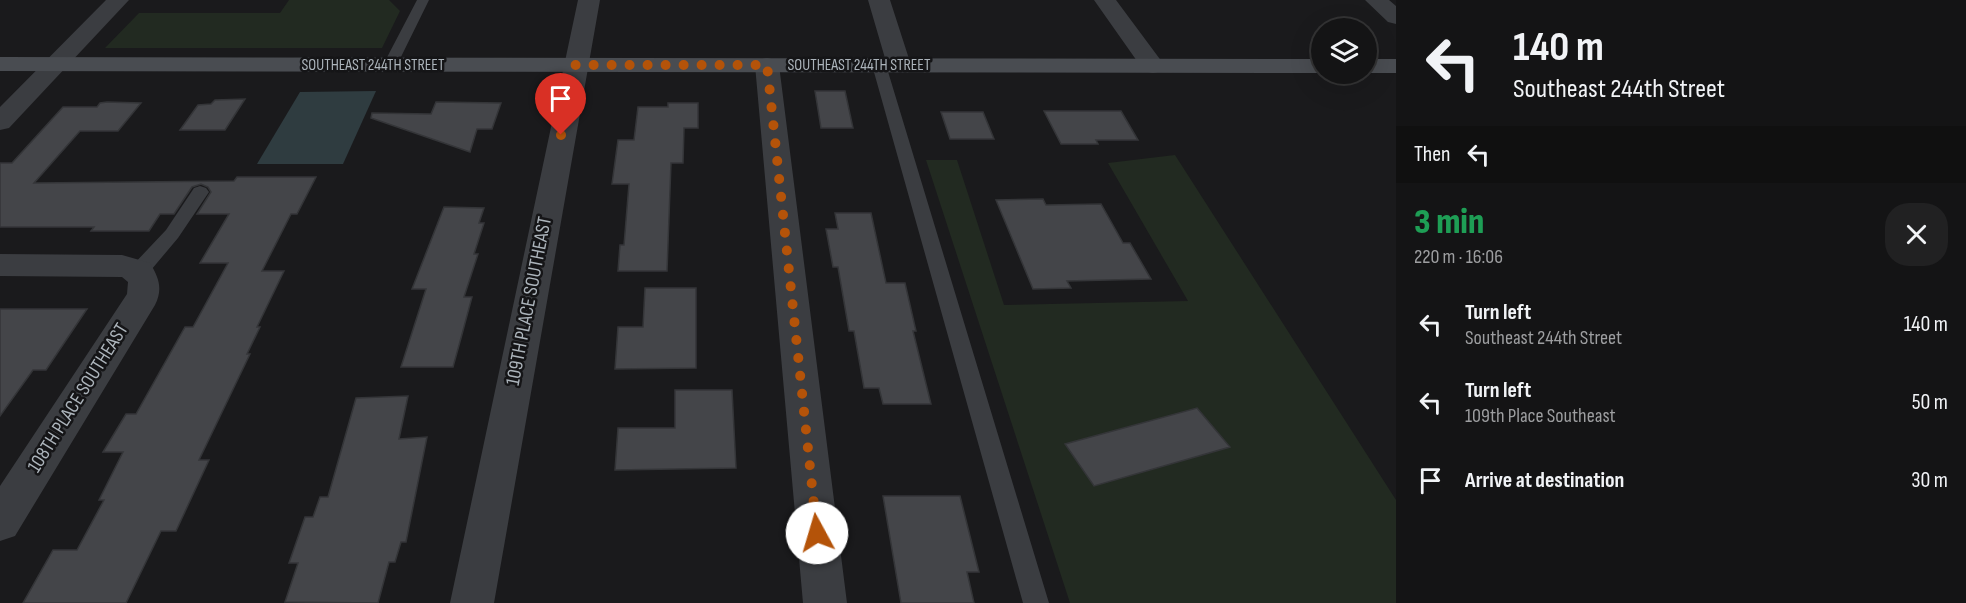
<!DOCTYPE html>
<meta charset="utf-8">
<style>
:root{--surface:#141415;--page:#212122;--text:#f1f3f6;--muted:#9d9ea0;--line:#333334}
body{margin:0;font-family:"Sofia Sans Condensed",sans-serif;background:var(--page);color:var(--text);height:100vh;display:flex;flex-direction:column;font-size:22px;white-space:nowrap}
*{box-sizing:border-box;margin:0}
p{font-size:20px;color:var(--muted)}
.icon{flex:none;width:33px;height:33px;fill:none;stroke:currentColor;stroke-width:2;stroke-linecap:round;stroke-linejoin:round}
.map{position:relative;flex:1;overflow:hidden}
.panel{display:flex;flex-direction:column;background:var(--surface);width:570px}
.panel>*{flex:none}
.top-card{background:#141415;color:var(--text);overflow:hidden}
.tools{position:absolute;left:1311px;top:18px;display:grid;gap:12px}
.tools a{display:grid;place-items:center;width:66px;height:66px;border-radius:50%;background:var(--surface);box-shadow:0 6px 24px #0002,0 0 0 2px var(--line);font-size:30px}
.pin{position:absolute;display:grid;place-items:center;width:51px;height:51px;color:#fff;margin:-62px -26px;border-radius:50% 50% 50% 0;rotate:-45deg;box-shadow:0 0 6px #0007}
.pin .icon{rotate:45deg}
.me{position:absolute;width:66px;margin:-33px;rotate:354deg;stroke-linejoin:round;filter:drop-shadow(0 0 4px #0008)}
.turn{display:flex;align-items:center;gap:21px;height:126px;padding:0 18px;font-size:27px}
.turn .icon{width:78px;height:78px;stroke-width:2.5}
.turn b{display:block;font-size:42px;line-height:51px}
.then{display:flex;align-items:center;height:57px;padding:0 18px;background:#0003;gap:12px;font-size:22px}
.round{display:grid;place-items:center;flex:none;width:63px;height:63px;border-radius:24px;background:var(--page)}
.headline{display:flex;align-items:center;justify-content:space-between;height:102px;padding:0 18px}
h1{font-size:36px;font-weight:800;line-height:45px;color:#1e9e55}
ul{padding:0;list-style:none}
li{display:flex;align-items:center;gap:18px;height:78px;padding:0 18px}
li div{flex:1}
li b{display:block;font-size:22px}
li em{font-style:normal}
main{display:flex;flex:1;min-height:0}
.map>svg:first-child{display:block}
</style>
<main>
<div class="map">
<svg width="1396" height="603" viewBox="0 0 1396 603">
<rect width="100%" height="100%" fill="#1a1a1c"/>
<!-- green -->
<path fill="#222a21" d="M 289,0 L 389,0 L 400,11 L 382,48 L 105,48 L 139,13 L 280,13 Z
M 1175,155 L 1396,500 L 1396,603 L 1070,603 L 926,160 L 957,160 L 1004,305 L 1188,301 L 1108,163 Z"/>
<!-- water -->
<path fill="#2f3c40" d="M 376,91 L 343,164 L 257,164 L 300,92 Z"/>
<!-- building -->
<path fill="#444549" stroke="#343538" stroke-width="1.5" d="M 815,91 L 845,91 L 853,128 L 821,128 Z
M 245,99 L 225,130 L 180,130 L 198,105 L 211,104 L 215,100 Z
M 107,102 L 141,103 L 118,131 L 80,131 L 34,183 L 234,181 L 237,177 L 316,177 L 297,214 L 291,214 L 262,271 L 284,271 L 257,327 L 260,327 L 247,354 L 250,354 L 199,460 L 209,460 L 176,531 L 161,531 L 126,603 L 23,603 L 53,550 L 77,550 L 104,500 L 99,500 L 123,452 L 103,452 L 126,414 L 136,414 L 185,327 L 193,327 L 228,263 L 200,263 L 229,214 L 197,214 L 211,192 L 208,187 L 201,184 L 192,187 L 174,214 L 160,214 L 149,231 L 91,231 L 94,227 L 0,227 L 0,163 L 12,163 L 63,107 L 97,107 L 100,103 Z
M 436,102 L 501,103 L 492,129 L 477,129 L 470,152 L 371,118 L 372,113 L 431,114 Z
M 668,103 L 698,103 L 698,128 L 684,128 L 683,163 L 671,163 L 667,271 L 618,271 L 620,245 L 624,245 L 629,184 L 612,184 L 618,140 L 634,140 L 638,107 L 668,107 Z
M 1044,111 L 1121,111 L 1138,140 L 1096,140 L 1098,144 L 1061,144 Z
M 941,112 L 983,112 L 994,139 L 950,139 Z
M 1043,199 L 1046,205 L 1101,204 L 1123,243 L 1130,243 L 1151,279 L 1067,281 L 1071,288 L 1033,289 L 996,200 Z
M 444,207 L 484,208 L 479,223 L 484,223 L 474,254 L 478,254 L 464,297 L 472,297 L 461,338 L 453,367 L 401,367 L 426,289 L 412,289 Z
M 835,213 L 871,213 L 886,283 L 905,283 L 916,331 L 913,331 L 931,404 L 883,404 L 879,388 L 864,388 L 854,331 L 849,331 L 838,267 L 833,267 L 826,229 L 838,229 Z
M 645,288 L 696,288 L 696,368 L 615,369 L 618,327 L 643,327 Z
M 0,309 L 87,309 L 46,370 L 33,370 L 0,416 Z
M 675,390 L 732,390 L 736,468 L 615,470 L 618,428 L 675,428 Z
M 408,396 L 399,439 L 427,437 L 406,542 L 401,542 L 395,562 L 389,562 L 378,603 L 285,602 L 298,563 L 289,563 L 305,517 L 313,517 L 320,497 L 328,497 L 356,398 Z
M 1197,408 L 1230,447 L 1094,486 L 1065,444 Z
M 883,496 L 960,496 L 979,572 L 967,572 L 974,603 L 901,603 Z"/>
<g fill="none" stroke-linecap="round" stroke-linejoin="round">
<!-- lane -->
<path fill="#3b3d41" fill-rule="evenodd" d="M 417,0 L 429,0 L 397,65 L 395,68 L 385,68 L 383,65 Z
M 879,61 L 886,65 L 1049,603 L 1023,603 L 872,65 Z
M 200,186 L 206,188 L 209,192 L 178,238 L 146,276 L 139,278 L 132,276 L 130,271 L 132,266 L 166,230 L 194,188 Z"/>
<!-- street -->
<path fill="#3b3d41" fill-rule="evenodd" d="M 106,0 L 129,0 L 9,128 L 0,130 L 0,107 Z
M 578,0 L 600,0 L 494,603 L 450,603 Z
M 868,0 L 890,0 L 911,65 L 908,70 L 899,72 L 890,70 L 887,65 Z
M 1094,0 L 1116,0 L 1165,66 L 1162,71 L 1153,73 L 1144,71 Z
M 1365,0 L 1389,0 L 1396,6 L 1396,24 L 1388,22 Z
M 767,58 L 776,60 L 779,65 L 847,603 L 803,603 L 755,65 L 758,60 Z
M 0,254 L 122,255 L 150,263 C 159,278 163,289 155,305 L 15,536 L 0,541 L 0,486 L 127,294 L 128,282 L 122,277 L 0,276 Z"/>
<!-- secondary -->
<path fill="#494c51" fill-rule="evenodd" d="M 0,57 L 1322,59 L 1322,73 L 0,71 Z
M 1366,59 L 1396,59 L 1396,73 L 1366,73 Z"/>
</g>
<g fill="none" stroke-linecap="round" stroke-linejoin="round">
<!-- route -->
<path stroke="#b45309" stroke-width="10" stroke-dasharray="0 18" d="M 561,135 L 575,65 L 767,65 L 817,533"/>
</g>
<g text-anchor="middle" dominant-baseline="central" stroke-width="5" stroke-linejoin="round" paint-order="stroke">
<!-- far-street labels -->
<g font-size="16" fill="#acb4bb" stroke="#151517">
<text x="373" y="65">SOUTHEAST 244TH STREET</text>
<text x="859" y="65">SOUTHEAST 244TH STREET</text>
</g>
<!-- street labels -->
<g font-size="20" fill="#acb4bb" stroke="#151517">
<text transform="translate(529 301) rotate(-79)">109TH PLACE SOUTHEAST</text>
<text transform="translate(78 398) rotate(-58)">108TH PLACE SOUTHEAST</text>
</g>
</g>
</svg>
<div class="tools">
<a><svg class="icon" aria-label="layers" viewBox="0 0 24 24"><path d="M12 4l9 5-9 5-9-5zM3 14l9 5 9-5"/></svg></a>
</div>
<div class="pin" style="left:561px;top:135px;background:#d93025"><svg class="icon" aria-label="arrive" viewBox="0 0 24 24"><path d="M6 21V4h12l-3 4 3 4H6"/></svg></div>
<svg class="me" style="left:817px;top:533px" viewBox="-20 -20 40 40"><circle r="19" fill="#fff"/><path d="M0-13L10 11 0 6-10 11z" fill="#b45309"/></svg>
</div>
<section class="panel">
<div class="top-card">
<div class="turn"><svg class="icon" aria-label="left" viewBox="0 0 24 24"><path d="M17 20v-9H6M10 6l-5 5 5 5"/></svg><div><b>140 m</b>Southeast 244th Street</div></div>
<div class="then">Then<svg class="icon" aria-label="left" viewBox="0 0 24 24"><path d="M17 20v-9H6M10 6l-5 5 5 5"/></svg></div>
</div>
<div class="headline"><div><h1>3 min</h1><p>220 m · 16:06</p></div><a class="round"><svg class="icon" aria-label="close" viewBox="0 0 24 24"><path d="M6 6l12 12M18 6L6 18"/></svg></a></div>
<ul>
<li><svg class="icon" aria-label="left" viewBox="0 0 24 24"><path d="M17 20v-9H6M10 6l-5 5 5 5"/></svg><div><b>Turn left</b><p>Southeast 244th Street</p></div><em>140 m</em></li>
<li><svg class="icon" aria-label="left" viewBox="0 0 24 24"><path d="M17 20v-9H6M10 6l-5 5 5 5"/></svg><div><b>Turn left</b><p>109th Place Southeast</p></div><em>50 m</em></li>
<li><svg class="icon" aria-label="arrive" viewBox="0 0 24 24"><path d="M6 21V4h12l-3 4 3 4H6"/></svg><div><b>Arrive at destination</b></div><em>30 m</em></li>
</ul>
</section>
</main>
